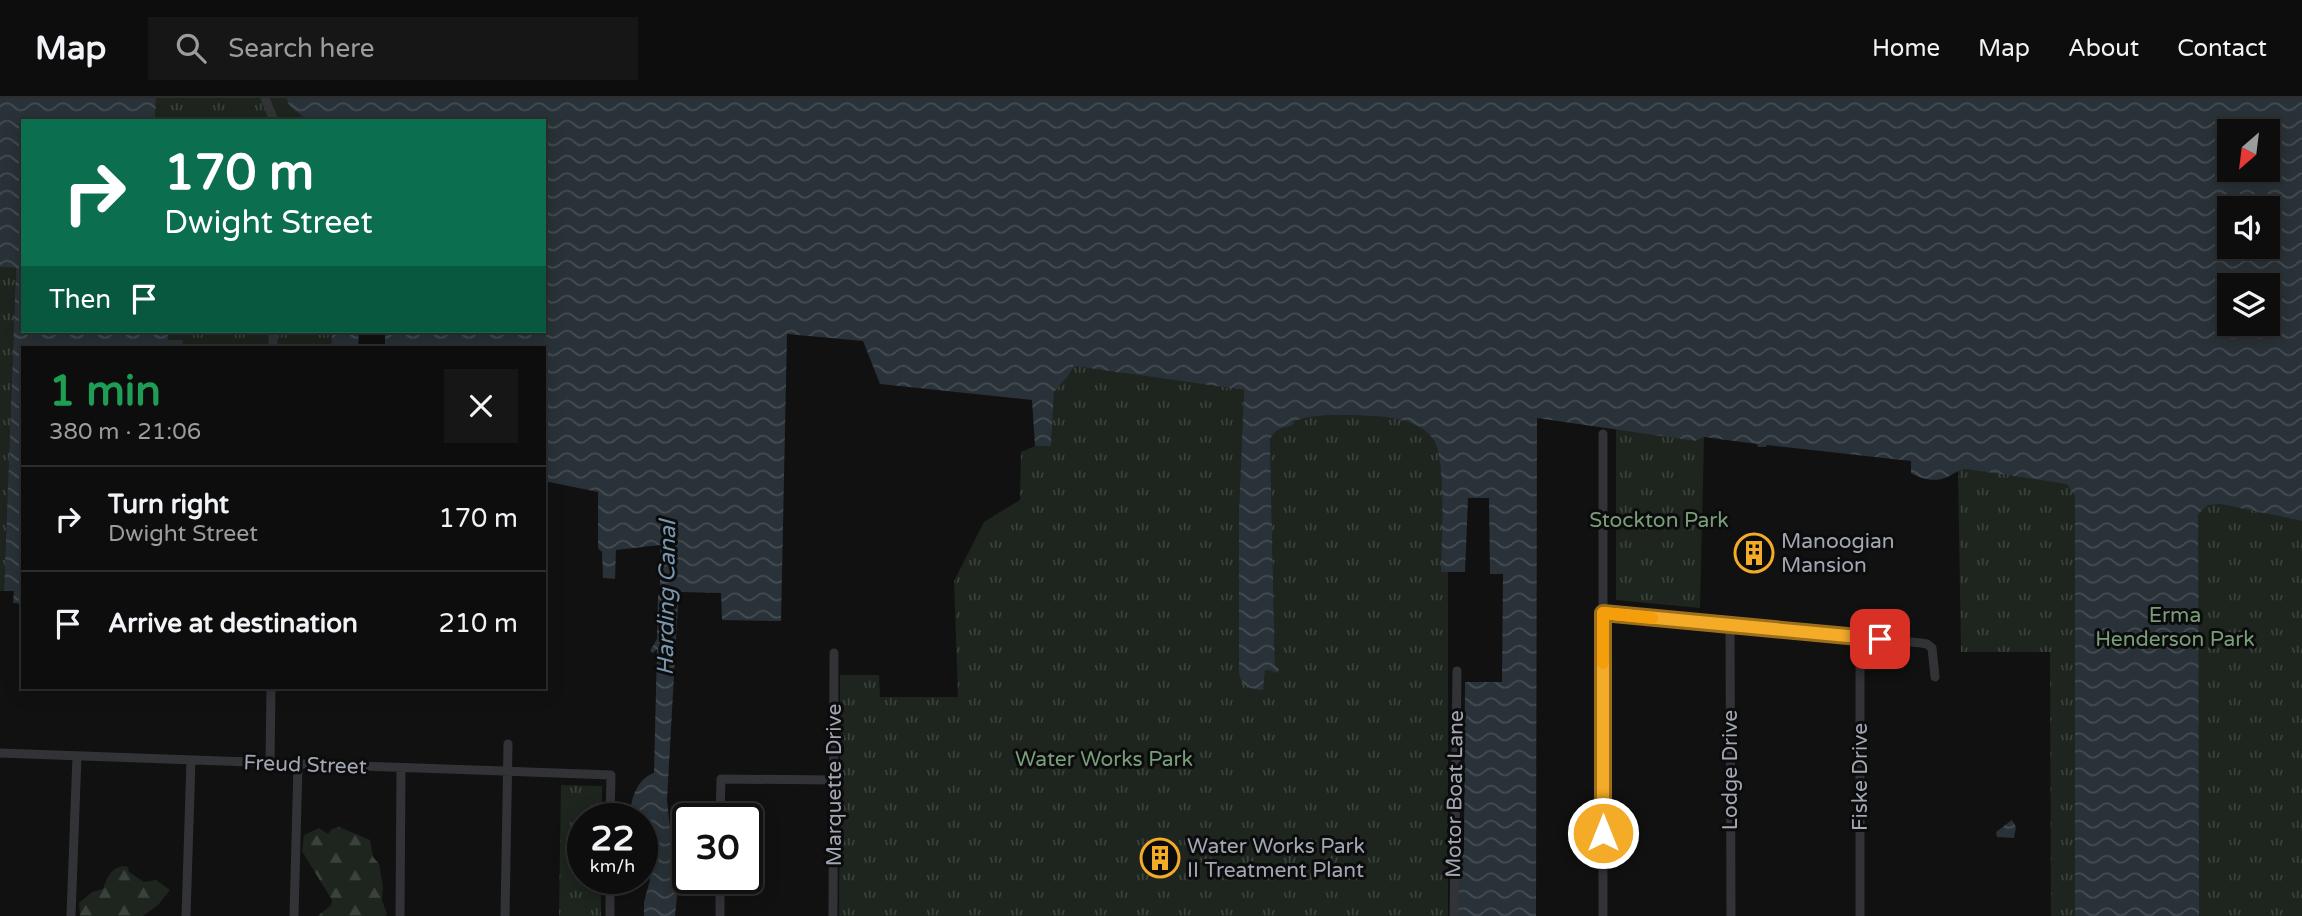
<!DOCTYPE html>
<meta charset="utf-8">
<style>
:root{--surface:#0d0d0e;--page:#161617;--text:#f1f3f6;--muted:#9a9c9e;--line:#2d2d2e}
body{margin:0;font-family:"Varela Round",sans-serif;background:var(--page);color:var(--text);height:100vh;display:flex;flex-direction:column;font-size:26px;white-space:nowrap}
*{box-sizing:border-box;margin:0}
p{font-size:23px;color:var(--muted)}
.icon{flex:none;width:38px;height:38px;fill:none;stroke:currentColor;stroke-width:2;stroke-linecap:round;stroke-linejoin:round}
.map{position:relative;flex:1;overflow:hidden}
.panel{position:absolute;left:21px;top:248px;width:525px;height:343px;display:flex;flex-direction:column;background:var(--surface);border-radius:0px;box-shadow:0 4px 18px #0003,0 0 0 2px var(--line)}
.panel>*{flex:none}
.top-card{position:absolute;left:21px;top:21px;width:525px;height:214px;border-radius:0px;box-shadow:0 4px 18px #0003,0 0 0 2px var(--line);background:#0b6e4f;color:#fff;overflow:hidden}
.needle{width:46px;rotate:208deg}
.tools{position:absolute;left:2217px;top:21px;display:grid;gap:14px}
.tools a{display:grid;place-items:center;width:63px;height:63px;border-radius:0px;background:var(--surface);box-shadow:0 4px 18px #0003,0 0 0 2px var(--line);font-size:35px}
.speed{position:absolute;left:567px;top:705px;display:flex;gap:14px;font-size:35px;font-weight:700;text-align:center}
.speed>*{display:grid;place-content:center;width:91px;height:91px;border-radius:50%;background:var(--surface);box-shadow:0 4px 18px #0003,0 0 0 2px var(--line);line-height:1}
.speed small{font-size:18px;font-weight:400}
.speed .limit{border:4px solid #111;border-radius:10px;background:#fff;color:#111}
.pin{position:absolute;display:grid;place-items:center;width:60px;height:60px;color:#fff;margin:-30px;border-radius:14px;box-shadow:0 4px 10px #0006}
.me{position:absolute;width:77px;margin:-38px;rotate:0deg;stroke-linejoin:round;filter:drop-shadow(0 0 5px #0008)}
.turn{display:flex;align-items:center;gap:24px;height:147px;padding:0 28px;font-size:32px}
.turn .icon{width:91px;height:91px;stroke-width:2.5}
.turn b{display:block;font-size:49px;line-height:60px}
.then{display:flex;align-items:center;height:66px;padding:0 28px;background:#0003;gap:14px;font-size:26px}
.round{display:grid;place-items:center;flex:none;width:74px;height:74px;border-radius:0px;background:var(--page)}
.head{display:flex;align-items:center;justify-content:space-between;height:119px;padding:0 28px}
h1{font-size:42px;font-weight:800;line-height:52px;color:#1e9e55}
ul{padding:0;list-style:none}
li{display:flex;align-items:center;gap:21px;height:105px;padding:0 28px;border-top:2px solid var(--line)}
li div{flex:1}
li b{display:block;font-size:26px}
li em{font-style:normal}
header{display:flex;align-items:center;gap:42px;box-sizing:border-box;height:98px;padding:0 35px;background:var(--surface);border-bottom:2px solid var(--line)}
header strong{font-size:33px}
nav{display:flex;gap:38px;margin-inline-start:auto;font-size:24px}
.search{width:490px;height:63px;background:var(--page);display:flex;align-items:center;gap:18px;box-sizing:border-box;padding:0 24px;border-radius:0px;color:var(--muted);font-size:26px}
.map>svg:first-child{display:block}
</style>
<header>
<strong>Map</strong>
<div class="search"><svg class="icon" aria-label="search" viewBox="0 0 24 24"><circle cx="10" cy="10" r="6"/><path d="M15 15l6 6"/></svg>Search here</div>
<nav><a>Home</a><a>Map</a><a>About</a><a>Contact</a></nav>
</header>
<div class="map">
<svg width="2302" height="818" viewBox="0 0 2302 818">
<defs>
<pattern id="grass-tufts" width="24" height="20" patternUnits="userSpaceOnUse" patternTransform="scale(1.75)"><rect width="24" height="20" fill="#1d251e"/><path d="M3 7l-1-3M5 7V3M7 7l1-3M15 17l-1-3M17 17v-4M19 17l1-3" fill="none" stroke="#3b423c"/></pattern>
<pattern id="forest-firs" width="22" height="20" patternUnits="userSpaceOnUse" patternTransform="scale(1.75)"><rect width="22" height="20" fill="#1d251e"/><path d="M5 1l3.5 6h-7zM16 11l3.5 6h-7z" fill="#3b423c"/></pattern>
<pattern id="water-waves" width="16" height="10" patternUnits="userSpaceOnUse" patternTransform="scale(1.75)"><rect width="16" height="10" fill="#293238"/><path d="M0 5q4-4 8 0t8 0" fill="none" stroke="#454d52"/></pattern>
</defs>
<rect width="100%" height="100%" fill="#111112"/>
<!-- grass -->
<path fill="url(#grass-tufts)" d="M 156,0 L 286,0 L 290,9 L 309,23 L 155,23 Z
M 0,169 L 16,170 L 4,493 L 0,493 Z
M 168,233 L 332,233 L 331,250 L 182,250 L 182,242 L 168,242 Z
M 1074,268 L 1244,292 L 1239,410 L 1240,472 L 1265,571 L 1275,568 L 1270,341 C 1276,331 1281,330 1292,328 L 1295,323 C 1318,315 1345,317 1369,318 C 1390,319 1419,322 1433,340 C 1447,359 1441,446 1441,473 L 1448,474 L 1448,818 L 839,818 L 840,577 L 879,577 L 880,599 L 958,599 L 954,483 L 984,424 L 1020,402 L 1021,354 L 1035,348 L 1051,347 L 1054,294 L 1068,278 Z
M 1616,331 L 1695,343 L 1704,339 L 1700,510 L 1616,502 Z
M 1966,371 L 2220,406 L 2302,423 L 2302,818 L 2051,818 L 2050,554 L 1961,554 L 1958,372 Z
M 561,687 L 602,688 L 602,721 L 583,721 L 583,780 L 601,781 L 601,818 L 559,818 Z"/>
<!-- forest -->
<path fill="url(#forest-firs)" d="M 339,729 L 370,742 L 373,759 L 379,766 L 383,789 L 382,802 L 387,816 L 385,818 L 318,818 L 331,807 L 332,802 L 302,753 L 304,737 L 319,730 L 328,736 L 332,731 Z
M 122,768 L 128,769 L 129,774 L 144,784 L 156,782 L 170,792 L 158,807 L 143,818 L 80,818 L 79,805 L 92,794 L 103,791 C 108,779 109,772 122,768 Z"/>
<!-- water -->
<path fill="url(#water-waves)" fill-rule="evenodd" d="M 0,0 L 156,0 L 155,23 L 23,23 L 23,233 L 168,233 L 168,242 L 183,242 L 182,250 L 23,250 L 23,506 L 13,505 L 14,493 L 4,493 L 16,170 L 0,169 Z
M 286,0 L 2302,0 L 2302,423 L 2220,406 L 2208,407 L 2198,416 L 2199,818 L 2075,818 L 2075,398 L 2067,386 L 1966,371 C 1957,372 1953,377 1945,380 C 1933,384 1921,381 1911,375 L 1911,363 L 1767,347 L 1766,349 L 1758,349 L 1757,346 L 1704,339 L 1695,343 L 1537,320 L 1536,818 L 1456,818 L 1456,754 L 1464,753 L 1465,584 L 1502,584 L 1503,476 L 1490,476 L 1489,400 L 1468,400 L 1465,474 L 1441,474 C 1441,447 1447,359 1433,341 C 1420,322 1390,319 1370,318 C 1346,317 1318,315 1295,323 L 1292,328 C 1281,330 1276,331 1270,341 L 1275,568 L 1279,571 L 1278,575 L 1265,571 L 1263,592 C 1249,591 1241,588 1239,574 L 1239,410 L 1244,292 L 1074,268 L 1068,278 L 1054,294 L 1051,348 L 1035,348 L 1032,302 L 880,286 L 863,243 L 787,236 L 781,523 L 722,522 L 721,495 L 681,494 L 678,506 L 667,702 L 677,798 L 675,818 L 644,818 L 644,804 L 650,782 L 646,738 L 642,737 L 642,721 L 630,721 C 630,703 636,681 654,675 L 657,551 L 653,555 L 650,553 L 657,541 L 658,498 L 660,495 L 660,447 L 616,452 L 615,481 L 603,480 L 602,454 L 598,450 L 598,394 L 544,383 L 544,250 L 385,250 L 385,233 L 544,233 L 544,23 L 309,23 L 290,9 ZM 2230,33 L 2268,33 L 2268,72 L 2230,72 ZM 2230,110 L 2268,110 L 2268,149 L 2230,149 ZM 2230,187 L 2268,187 L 2268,226 L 2230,226 Z
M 332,233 L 359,233 L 358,250 L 331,250 Z
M 2012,722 L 2016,729 L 2014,740 L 1997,739 L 1996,734 Z"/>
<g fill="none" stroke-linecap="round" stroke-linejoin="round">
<!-- street -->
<path stroke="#323337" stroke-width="9" d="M 265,0 L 274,23
M 273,250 L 273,233
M 1603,515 L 1921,545 L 1927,546 L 1932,550 L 1935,579
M 1730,527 L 1731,818
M 1860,539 L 1860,818
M 0,655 L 611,677 L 610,721
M 270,665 L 271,590
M 720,721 L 721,681 L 834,682
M 71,818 L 77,658
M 186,818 L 191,662
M 294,818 L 298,666
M 400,818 L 401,671
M 505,818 L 508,646
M 610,818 L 610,780
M 720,818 L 720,780
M 833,818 L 834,555
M 1454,818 L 1457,573
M 1603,818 L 1603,336"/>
</g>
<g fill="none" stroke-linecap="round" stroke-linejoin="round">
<defs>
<path id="route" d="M 1603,735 L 1603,515 L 1880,541"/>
</defs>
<!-- route casing -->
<use href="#route" stroke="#9e6f1a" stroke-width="18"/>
<!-- route -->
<use href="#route" stroke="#f3ab28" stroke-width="12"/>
<!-- slow -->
<path stroke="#f59e0b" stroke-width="12" d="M 1603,565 L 1603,515 L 1652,520"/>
</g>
<!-- icons -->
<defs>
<symbol id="building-ring" viewBox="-11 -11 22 22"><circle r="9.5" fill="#0c0c0d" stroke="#f3ab28" stroke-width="1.5"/><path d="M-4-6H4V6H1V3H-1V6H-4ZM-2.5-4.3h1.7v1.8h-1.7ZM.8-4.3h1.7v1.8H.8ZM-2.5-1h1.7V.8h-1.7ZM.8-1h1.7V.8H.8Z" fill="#f3ab28"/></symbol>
</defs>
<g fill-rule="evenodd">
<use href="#building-ring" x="1732" y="433" width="44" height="44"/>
<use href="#building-ring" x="1138" y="738" width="44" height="44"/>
</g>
<g text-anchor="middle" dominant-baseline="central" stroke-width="6" stroke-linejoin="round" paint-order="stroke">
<!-- park labels -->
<g font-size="21" fill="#789f7a" stroke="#0c0c0d">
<text x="1659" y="422">Stockton Park</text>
<text x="2175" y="517">Erma<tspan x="2175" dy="24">Henderson Park</tspan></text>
<text x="1104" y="661">Water Works Park</text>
</g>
<!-- poi labels -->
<g font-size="21" fill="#a2a7b3" stroke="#0c0c0d" text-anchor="start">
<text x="1781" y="443">Manoogian<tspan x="1781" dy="24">Mansion</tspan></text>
<text x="1187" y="748">Water Works Park<tspan x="1187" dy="24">II Treatment Plant</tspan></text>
</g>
<!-- street labels -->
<g font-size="21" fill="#a2a7b3" stroke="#0c0c0d">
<text transform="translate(305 667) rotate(2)">Freud Street</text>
<text transform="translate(1730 672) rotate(-90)">Lodge Drive</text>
<text transform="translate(1860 679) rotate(-90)">Fiske Drive</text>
<text transform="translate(834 687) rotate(-90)">Marquette Drive</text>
<text transform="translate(1455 696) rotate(-89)">Motor Boat Lane</text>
</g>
<!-- water labels -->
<g font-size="23" font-style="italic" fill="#7896af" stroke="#0c0c0d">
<text transform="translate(667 500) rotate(-89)">Harding Canal</text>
</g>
</g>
</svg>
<div class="tools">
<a><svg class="needle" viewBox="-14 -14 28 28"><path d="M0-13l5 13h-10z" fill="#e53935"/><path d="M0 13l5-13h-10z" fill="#9a9c9e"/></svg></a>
<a><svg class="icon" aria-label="sound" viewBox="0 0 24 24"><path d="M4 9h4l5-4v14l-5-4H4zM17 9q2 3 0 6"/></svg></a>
<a><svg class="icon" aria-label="layers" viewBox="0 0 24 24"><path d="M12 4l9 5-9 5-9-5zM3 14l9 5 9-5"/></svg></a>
</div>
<div class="speed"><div>22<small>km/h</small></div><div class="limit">30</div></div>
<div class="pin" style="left:1880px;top:541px;background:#d93025"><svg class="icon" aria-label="arrive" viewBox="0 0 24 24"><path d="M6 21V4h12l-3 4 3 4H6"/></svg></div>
<svg class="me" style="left:1603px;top:735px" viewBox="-20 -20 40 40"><circle r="17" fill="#f3ab28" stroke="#fff" stroke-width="3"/><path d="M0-11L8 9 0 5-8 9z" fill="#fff"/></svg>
<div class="top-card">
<div class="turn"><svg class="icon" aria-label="right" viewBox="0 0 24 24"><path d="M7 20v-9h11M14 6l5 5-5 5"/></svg><div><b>170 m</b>Dwight Street</div></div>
<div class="then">Then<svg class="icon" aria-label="arrive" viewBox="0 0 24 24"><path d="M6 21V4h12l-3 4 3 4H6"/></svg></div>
</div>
<section class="panel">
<div class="head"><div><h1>1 min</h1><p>380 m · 21:06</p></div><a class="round"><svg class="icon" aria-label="close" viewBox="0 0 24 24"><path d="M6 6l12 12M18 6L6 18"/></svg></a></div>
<ul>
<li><svg class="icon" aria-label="right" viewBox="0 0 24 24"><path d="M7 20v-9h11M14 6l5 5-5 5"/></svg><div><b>Turn right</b><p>Dwight Street</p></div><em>170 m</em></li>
<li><svg class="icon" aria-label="arrive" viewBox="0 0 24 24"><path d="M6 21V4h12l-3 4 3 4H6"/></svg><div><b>Arrive at destination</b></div><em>210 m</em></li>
</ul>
</section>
</div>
